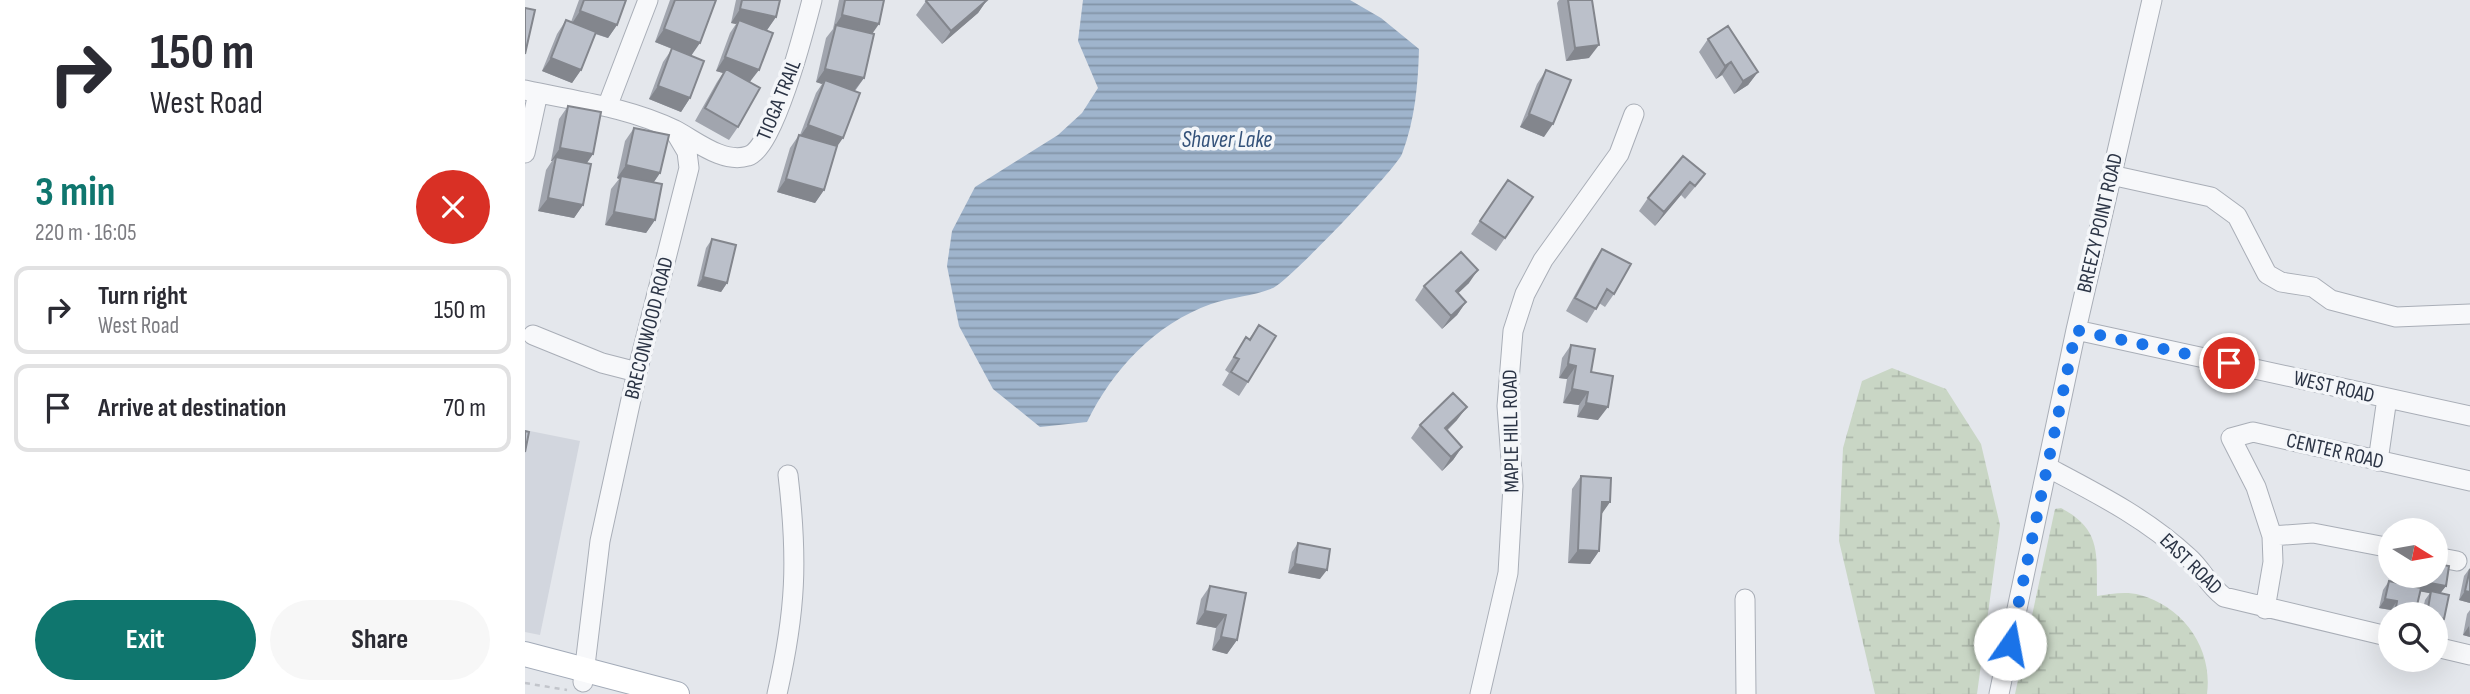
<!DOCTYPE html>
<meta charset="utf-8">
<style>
:root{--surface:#fff;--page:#f7f7f7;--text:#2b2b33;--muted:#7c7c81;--line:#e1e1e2;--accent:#0f766e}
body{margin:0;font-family:"Sofia Sans Condensed",sans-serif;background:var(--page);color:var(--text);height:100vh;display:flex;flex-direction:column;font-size:26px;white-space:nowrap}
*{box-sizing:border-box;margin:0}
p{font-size:23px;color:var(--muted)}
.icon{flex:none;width:38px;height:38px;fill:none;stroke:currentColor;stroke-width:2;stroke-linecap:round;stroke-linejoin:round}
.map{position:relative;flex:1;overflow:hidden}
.side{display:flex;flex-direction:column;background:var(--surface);width:525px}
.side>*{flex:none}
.top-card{background:#fff;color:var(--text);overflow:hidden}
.needle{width:46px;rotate:101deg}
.controls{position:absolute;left:1853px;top:518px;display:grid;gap:14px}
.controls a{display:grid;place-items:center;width:70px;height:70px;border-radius:50%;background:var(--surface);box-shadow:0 7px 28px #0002;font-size:35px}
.pin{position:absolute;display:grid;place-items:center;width:60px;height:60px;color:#fff;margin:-30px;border:4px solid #fff;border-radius:50%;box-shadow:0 2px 7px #0007}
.me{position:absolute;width:77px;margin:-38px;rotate:12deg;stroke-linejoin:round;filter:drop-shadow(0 0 5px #0008)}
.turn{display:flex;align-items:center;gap:24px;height:147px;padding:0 35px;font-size:32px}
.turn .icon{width:91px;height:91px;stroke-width:2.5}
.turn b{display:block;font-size:49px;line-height:60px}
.round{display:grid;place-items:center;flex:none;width:74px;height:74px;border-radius:37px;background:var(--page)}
.headline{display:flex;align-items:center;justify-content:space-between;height:119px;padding:0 35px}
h1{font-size:42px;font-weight:700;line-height:52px;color:var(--accent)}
.primary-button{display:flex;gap:14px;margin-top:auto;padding:14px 35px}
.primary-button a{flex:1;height:80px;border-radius:42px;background:var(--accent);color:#fff;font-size:28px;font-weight:700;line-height:80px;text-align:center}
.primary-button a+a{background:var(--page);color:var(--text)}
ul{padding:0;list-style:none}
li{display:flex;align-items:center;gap:21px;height:88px;margin:0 14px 10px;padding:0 21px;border:4px solid var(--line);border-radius:14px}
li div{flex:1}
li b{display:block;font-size:26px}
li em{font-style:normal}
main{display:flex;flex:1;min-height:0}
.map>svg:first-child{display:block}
</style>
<main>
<section class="side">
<div class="top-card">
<div class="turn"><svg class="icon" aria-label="right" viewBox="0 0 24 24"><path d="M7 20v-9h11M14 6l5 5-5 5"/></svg><div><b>150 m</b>West Road</div></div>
</div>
<div class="headline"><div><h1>3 min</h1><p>220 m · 16:05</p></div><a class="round" style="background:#d93025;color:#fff"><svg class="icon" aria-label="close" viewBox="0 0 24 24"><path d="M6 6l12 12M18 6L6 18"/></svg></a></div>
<ul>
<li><svg class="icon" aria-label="right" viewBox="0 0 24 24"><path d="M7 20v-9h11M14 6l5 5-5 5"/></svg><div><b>Turn right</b><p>West Road</p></div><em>150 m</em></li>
<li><svg class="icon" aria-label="arrive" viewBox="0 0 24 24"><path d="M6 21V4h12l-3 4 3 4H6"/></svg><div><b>Arrive at destination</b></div><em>70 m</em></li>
</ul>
<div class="primary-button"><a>Exit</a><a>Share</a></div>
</section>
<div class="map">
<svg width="1945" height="694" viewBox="0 0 1945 694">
<defs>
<pattern id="wetland-marsh" width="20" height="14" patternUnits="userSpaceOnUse" patternTransform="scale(1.75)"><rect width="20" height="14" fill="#c9d6c5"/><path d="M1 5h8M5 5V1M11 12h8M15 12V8" fill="none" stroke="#adb8ab"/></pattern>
<pattern id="water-rules" width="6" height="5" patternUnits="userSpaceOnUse" patternTransform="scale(1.75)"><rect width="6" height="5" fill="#9fb4cc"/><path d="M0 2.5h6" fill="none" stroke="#8293a7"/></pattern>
</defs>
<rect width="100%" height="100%" fill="#e4e7ec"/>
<!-- built -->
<path fill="#d2d6de" d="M 0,430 L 55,441 L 15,635 L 0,632 Z"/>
<!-- wetland -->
<path fill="url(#wetland-marsh)" d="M 1367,368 L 1421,389 L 1456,444 L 1475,525 L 1452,694 L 1350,694 L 1314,541 L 1318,448 L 1337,381 Z
M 1536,508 C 1578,530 1571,556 1572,596 C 1586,594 1601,591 1615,595 C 1659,607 1688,649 1682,694 L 1490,694 L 1530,509 Z"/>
<!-- water -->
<path fill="url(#water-rules)" d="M 558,0 L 825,0 L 856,18 L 894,49 C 893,85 890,119 877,154 C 871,169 764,281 748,288 C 729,296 706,297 686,304 C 630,324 588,369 562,422 L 515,427 L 468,389 L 434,326 L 422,266 L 427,231 L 450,187 L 533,135 L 557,113 L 573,88 L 553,41 Z"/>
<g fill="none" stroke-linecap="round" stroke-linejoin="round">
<defs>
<path id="minor" d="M 0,90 C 50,101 103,107 150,130 C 171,141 198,164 223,156 C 249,149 280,27 287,0
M 82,107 L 123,0
M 0,153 L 13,93
M 1586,175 L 1686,197 L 1712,216 L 1742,274 L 1756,282 L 1788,287 L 1806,300 L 1871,317 L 1945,314
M 1551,330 L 1945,416
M 8,335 L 77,363 L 112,372
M 1853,461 L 1862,398
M 1522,467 C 1573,494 1621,518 1663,557 C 1678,570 1681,583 1699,597 L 1866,637
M 1747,536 L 1731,487 L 1706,438 L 1728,432 L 1945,481
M 1911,557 L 1932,561
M 1220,599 L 1221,694
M 1740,609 L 1748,562 L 1747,536 L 1788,533 L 1866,548
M 1911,647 L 1945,655
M 58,682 L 75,541 L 112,372 L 164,168 L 162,152 L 149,130
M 252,694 C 271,611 273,559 263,475
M 955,694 L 983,573 L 988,486 L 982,406 L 988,331 L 1000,294 L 1018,260 L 1094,154 L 1109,114
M 1474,694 L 1551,330 L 1627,0"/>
<path id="major" d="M 0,654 L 152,694"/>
</defs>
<!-- minor casing -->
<use href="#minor" stroke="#a9aeb7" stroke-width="21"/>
<!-- major casing -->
<use href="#major" stroke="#a3abb8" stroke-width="26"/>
<!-- path -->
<path stroke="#c2c5cb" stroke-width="2.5" stroke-dasharray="5 5" stroke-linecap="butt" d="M 0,683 L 42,690"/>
<!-- minor -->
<use href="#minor" stroke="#f7f8fa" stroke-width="19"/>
<!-- major -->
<use href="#major" stroke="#fff" stroke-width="24"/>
</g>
<!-- wall -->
<path fill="#a1a5ae" d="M 54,0 L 101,0 L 92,25 L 83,38 L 70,34 L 56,70 L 47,83 L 17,71 L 32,34 L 41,20 L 46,22 Z
M 145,0 L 191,0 L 166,56 L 165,98 L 156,112 L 124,99 L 138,62 L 147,49 L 130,42 Z
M 211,0 L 255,0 L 251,17 L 242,30 L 225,82 L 213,127 L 204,140 L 170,121 L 192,82 L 198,73 L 191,71 L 205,33 L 211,24 L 206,23 Z
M 314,0 L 359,0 L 347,34 L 339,78 L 330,91 L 311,147 L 299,190 L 290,203 L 252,192 L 265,148 L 274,135 L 275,135 L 291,93 L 297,84 L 291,82 L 301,38 L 308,29 Z
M 462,0 L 453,13 L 417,44 L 391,15 L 401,1 Z
M 1034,0 L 1067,0 L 1064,58 L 1041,61 L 1032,3 Z
M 1183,39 L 1233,72 L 1223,85 L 1209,94 L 1197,75 L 1191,79 L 1174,52 Z
M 1021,70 L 1019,137 L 995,127 L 1012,84 Z
M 43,106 L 68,154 L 62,163 L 58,205 L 49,218 L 13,211 L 21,170 L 27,161 L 26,161 L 34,119 Z
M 109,128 L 135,173 L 129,182 L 130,220 L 121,233 L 80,225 L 86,189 L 94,179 L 92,178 L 100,141 Z
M 1158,156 L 1170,187 L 1160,199 L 1156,195 L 1130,226 L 1114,211 L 1123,198 Z
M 983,180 L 1008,197 L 971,251 L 946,234 Z
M 187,239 L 202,283 L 196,292 L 172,286 L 181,248 Z
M 1077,249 L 1089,294 L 1080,307 L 1074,303 L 1062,323 L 1041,311 L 1068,262 Z
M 944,283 L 933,293 L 941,302 L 932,315 L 917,329 L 890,300 L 899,286 Z
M 734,325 L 723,382 L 714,396 L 697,385 L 704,373 L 700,370 L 721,337 L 724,339 Z
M 1046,345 L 1066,372 L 1073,420 L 1052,417 L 1054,405 L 1038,403 L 1042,379 L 1034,378 L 1037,358 Z
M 932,420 L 922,431 L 937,447 L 928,460 L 917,471 L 886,438 L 895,425 Z
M 1056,476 L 1085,502 L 1076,514 L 1074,551 L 1065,564 L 1043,563 L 1047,489 Z
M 773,543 L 795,579 L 763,573 L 767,552 Z
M 1945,568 L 1945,603 L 1934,600 L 1939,576 Z
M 1869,576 L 1911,576 L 1921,586 L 1915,593 L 1913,628 L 1911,627 L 1911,614 L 1897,614 L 1900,600 L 1905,593 L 1895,591 L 1890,614 L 1866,614 L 1866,624 L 1863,624 L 1866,610 L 1854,608 L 1858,590 L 1864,581 L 1868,582 Z
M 685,586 L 712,640 L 702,654 L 687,650 L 691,628 L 671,624 L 676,599 Z
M 1945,610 L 1945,637 L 1938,635 L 1942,614 Z"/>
<!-- shaded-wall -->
<path fill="#83868d" d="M 462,0 L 453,13 L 417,44 L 426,31 Z
M 215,9 L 251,17 L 242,30 L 214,20 L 211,24 L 206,23 Z
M 55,11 L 92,25 L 83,38 L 46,25 Z
M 317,15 L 354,24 L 345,37 L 311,25 L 308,29 Z
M 139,29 L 175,43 L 166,56 L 130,42 Z
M 1074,45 L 1064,58 L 1041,61 L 1050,48 Z
M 200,57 L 234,70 L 224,83 L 201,69 L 198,73 L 191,71 Z
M 26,58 L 56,70 L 47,83 L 17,71 Z
M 1206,62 L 1197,75 L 1191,79 L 1200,66 Z
M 300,69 L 339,78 L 329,91 L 300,80 L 297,84 L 291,82 Z
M 1233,72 L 1223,85 L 1209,94 L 1218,81 Z
M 133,86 L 165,98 L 156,112 L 124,99 Z
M 1004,114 L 1028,124 L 1019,137 L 995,127 Z
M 283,125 L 318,138 L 309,151 L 274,138 Z
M 35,148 L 68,154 L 59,167 L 31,157 L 27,161 L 26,161 Z
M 101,165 L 135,173 L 126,186 L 96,176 L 94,179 L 92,178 Z
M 261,179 L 299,190 L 290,203 L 252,192 Z
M 1165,182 L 1156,195 L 1130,226 L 1139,212 Z
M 23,198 L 58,205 L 49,218 L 13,211 Z
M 89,212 L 130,220 L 121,233 L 80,225 Z
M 953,270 L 944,283 L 922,304 L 931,291 Z
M 178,277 L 202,283 L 196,292 L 172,286 Z
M 941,302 L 932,315 L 917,329 L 926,316 Z
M 1043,364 L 1051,366 L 1042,379 L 1034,378 Z
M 1047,389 L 1063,392 L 1054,405 L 1038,403 Z
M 1061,403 L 1083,407 L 1073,420 L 1052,417 Z
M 942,407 L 932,420 L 910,441 L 920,428 Z
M 937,447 L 928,460 L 917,471 L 926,457 Z
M 1077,502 L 1085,502 L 1076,515 Z
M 1053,550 L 1074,551 L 1065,564 L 1043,563 Z
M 770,564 L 802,570 L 795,579 L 763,573 Z
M 1873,577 L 1921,586 L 1914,595 L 1867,586 Z
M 1940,591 L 1945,592 L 1945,603 L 1934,600 Z
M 1860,599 L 1872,601 L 1866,610 L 1854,608 Z
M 680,611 L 701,615 L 691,628 L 671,624 Z
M 1911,617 L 1919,619 L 1913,628 L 1911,627 Z
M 1944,626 L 1945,637 L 1938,635 Z
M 696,637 L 712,640 L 702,654 L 687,650 Z"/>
<!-- building -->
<path fill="#bbc0ca" stroke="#83868d" stroke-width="2" d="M 59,0 L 101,0 L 92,25 L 55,11 Z
M 150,0 L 191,0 L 175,43 L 139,29 Z
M 217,0 L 255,0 L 251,17 L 215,9 Z
M 320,0 L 359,0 L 354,24 L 317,15 Z
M 402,0 L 462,0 L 426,31 L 401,1 Z
M 1043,0 L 1067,0 L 1074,45 L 1050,48 Z
M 0,8 L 10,10 L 0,54 Z
M 41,20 L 71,32 L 56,70 L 26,58 Z
M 214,20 L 248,33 L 234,70 L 200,57 Z
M 311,25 L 349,34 L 339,78 L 300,69 Z
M 1203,26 L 1233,72 L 1218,81 L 1206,62 L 1200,66 L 1183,39 Z
M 147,48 L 179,61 L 165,98 L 133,86 Z
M 201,69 L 235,88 L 213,127 L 180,108 Z
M 1021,70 L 1046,80 L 1028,124 L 1004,114 Z
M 300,80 L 335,93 L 318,138 L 283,125 Z
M 43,106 L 76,112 L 68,154 L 35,148 Z
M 109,128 L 144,135 L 135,173 L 101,165 Z
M 274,135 L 312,146 L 299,190 L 261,179 Z
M 1158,156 L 1180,174 L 1170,186 L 1165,182 L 1139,212 L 1123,198 Z
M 31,157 L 66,164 L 58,205 L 23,198 Z
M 96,176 L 137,184 L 130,220 L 89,212 Z
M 983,180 L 1008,197 L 980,238 L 955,221 Z
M 187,239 L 211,245 L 202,283 L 178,277 Z
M 1077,249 L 1106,264 L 1089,294 L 1082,289 L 1071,309 L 1050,298 Z
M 936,252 L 953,270 L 931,291 L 941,302 L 926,316 L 899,286 Z
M 734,325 L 751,336 L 723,382 L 706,372 L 714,359 L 709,357 L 721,337 L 725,340 Z
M 1046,345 L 1070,349 L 1066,372 L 1088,376 L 1083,407 L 1061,403 L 1063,392 L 1047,389 L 1051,366 L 1043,364 Z
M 928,393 L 942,407 L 920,428 L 937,447 L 926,457 L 895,425 Z
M 0,431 L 4,432 L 0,452 Z
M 1056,476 L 1086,478 L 1085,502 L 1077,502 L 1074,551 L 1053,550 Z
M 773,543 L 805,549 L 802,570 L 770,564 Z
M 1911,564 L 1924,566 L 1921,586 L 1873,577 L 1911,576 Z
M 1945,569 L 1945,592 L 1940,591 Z
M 1864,581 L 1896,588 L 1890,614 L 1877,612 L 1876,614 L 1870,614 L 1872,601 L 1860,599 Z
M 685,586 L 721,593 L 712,640 L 696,637 L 701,615 L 680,611 Z
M 1906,591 L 1924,595 L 1919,619 L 1911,617 L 1911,614 L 1902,614 Z"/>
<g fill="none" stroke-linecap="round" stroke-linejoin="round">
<!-- route -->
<path stroke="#1a73e8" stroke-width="12" stroke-dasharray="0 21.6" d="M 1485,644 L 1551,330 L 1704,363"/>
</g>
<g text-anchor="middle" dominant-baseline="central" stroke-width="7" stroke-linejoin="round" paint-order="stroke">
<!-- street labels -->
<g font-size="21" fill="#2b3445" stroke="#f4f6f9">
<text transform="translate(254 100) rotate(-68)">TIOGA TRAIL</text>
<text transform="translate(1575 223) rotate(-77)">BREEZY POINT ROAD</text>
<text transform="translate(124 328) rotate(-76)">BRECONWOOD ROAD</text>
<text transform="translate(1809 387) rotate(13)">WEST ROAD</text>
<text transform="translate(986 431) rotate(-91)">MAPLE HILL ROAD</text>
<text transform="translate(1810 451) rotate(13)">CENTER ROAD</text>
<text transform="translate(1666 564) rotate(44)">EAST ROAD</text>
</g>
<!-- water labels -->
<g font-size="23" font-style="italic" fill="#34527a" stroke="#f4f6f9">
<text x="702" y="140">Shaver Lake</text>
</g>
</g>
</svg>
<div class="controls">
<a><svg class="needle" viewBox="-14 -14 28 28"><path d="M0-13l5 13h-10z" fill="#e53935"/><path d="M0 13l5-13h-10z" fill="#7c7c81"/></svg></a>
<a><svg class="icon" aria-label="search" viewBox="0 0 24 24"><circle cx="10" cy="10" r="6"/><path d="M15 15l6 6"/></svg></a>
</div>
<div class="pin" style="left:1704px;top:363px;background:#d93025"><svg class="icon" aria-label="arrive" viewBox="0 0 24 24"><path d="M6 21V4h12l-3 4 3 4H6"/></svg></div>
<svg class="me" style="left:1485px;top:644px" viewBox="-20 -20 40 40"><circle r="19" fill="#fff"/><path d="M0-13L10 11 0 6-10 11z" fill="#1a73e8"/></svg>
</div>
</main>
